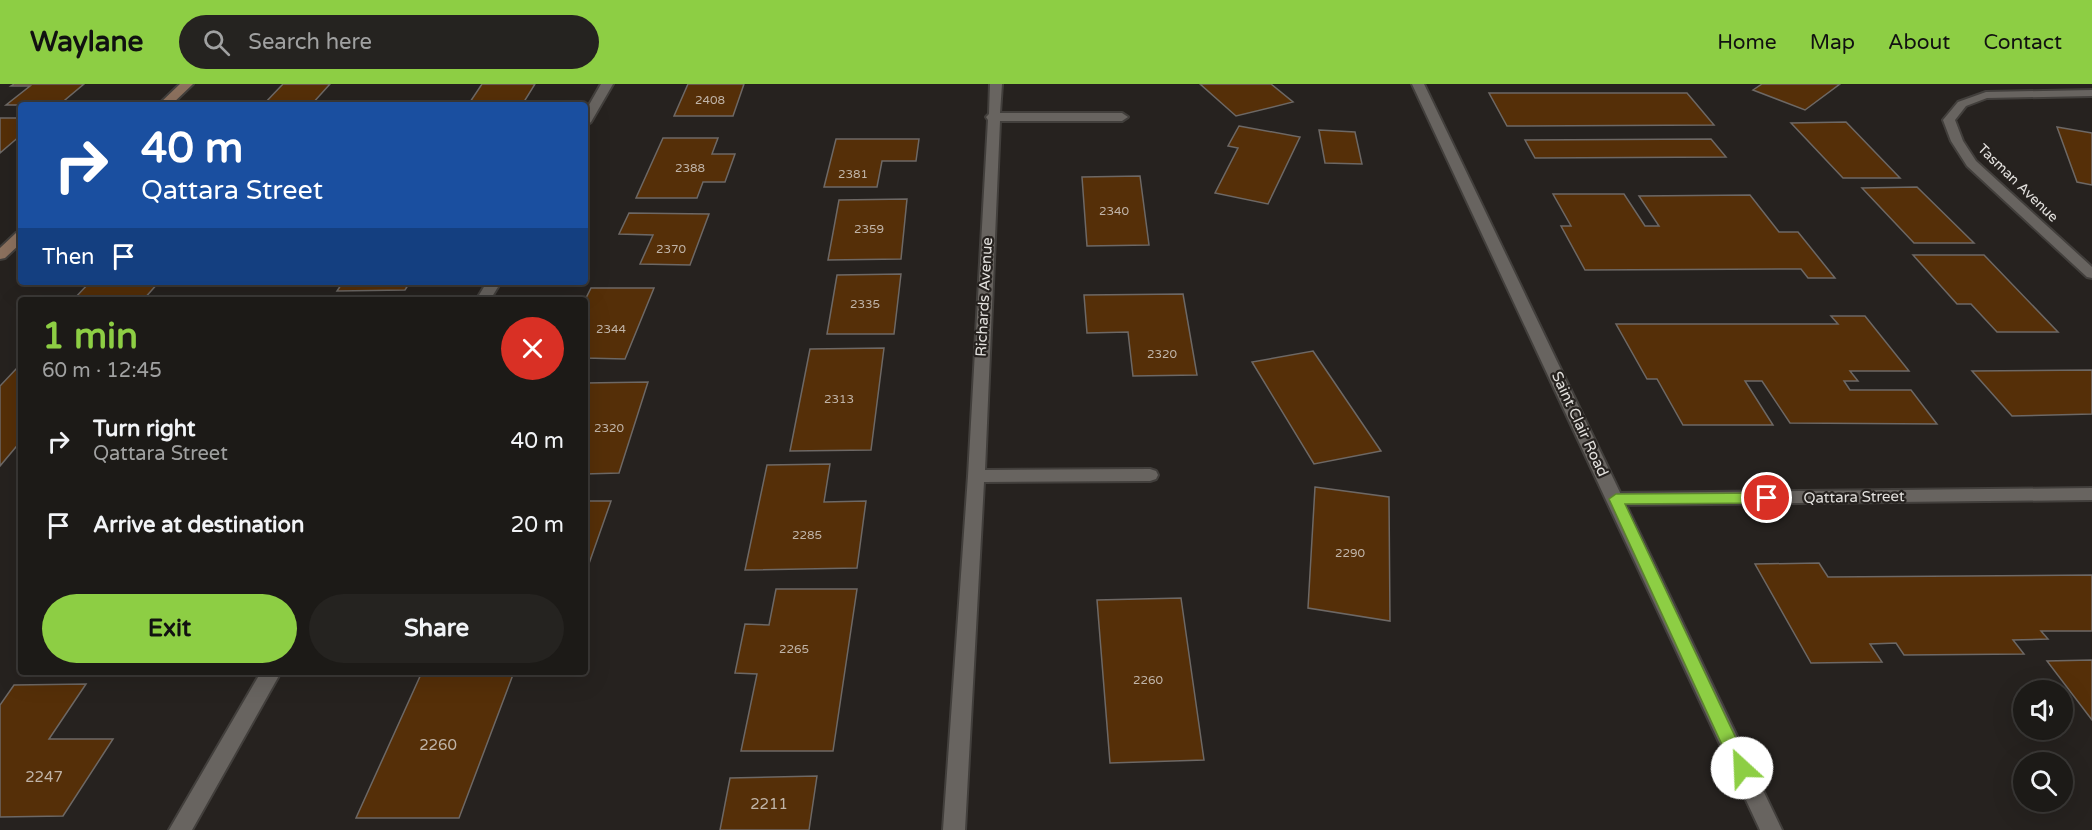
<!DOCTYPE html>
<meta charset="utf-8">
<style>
:root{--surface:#1c1a17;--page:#252320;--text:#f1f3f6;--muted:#a0a1a1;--line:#3a3836;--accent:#8dce44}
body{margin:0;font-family:"Varela Round",sans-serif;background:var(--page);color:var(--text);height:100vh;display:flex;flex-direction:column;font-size:22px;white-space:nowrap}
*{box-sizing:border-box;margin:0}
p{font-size:20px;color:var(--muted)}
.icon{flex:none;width:33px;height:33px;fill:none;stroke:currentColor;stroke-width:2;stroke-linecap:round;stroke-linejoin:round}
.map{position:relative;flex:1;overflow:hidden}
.sheet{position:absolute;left:18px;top:213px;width:570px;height:378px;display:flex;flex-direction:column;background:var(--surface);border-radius:6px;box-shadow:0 6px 24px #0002,0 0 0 2px var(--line)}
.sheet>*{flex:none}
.guide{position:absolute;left:18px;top:18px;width:570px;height:183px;border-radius:6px;box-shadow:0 6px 24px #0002,0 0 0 2px var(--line);background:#1a4fa0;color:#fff;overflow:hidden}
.buttons{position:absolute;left:2013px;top:596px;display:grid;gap:12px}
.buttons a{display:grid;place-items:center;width:60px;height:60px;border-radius:50%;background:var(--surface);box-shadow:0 6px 24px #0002,0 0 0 2px var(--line);font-size:30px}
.pin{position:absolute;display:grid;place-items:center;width:51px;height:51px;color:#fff;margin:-26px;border:3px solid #fff;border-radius:50%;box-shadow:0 2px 6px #0007}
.me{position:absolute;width:66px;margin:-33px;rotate:335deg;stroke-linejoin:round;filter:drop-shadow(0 0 4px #0008)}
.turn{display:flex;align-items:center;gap:21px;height:126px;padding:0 24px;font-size:27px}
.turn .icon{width:78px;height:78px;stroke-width:2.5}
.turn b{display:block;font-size:42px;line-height:51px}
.then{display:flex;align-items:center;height:57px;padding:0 24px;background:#0003;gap:12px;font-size:22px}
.round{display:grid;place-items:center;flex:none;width:63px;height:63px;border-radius:32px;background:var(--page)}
.headline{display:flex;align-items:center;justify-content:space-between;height:102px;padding:0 24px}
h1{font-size:36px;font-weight:800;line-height:45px;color:var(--accent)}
.cta{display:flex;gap:12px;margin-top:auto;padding:12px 24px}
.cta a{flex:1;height:69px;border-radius:36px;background:var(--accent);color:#111;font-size:24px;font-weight:800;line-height:69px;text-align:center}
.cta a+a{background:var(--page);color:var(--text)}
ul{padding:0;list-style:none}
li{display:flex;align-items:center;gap:18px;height:84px;padding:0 24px}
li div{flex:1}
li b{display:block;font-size:22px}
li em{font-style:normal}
header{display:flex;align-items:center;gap:36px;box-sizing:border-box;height:84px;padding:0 30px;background:var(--accent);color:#111}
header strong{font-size:28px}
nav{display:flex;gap:33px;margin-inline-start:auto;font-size:21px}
.search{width:420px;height:54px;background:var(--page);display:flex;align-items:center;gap:15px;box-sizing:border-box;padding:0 21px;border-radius:33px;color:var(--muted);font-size:22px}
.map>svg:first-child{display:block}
</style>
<header>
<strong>Waylane</strong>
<div class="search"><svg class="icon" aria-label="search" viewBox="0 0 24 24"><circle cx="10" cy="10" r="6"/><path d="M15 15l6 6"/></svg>Search here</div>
<nav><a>Home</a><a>Map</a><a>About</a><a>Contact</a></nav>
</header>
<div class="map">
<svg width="2092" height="746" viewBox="0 0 2092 746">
<rect width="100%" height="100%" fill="#26221f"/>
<!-- building -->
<path fill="#552f08" stroke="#6d6865" stroke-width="1.5" d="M 14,0 L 84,0 L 59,21 L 6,21 L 30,2 L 11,2 Z
M 283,0 L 330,0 L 312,20 L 263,21 Z
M 482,0 L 535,0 L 522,21 L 468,21 Z
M 688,0 L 744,0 L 733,32 L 674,32 Z
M 1200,0 L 1271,0 L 1293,18 L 1236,32 Z
M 1762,0 L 1840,0 L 1805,26 L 1753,6 Z
M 1489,9 L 1687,9 L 1714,41 L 1507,42 Z
M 0,34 L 21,34 L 21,51 L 0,69 Z
M 1846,38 L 1900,94 L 1843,94 L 1791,39 Z
M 1239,42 L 1300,53 L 1268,120 L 1215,109 L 1238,64 L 1228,62 Z
M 2057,43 L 2092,49 L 2092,101 L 2077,98 Z
M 1319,46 L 1355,48 L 1362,80 L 1325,79 Z
M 663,54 L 718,54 L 712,70 L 735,70 L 725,98 L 703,98 L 697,114 L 636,114 Z
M 836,55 L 919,55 L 916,77 L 882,77 L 877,103 L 824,103 Z
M 1711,55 L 1726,73 L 1535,74 L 1525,56 Z
M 1140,92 L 1149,161 L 1087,162 L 1082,93 Z
M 1917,103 L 1974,159 L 1914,159 L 1862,104 Z
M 1553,110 L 1624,110 L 1645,142 L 1659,142 L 1639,112 L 1750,111 L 1779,148 L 1798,148 L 1835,194 L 1808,194 L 1801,185 L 1585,186 L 1561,142 L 1571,142 Z
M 907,115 L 901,175 L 828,176 L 839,116 Z
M 629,129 L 709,130 L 690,181 L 640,180 L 653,151 L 619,150 Z
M 1913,171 L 1984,171 L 2058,248 L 1997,248 L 1971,220 L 1957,220 Z
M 901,190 L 894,250 L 827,250 L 837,191 Z
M 90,198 L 159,198 L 144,215 L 153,216 L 73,216 Z
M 343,198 L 410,198 L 405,206 L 337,207 Z
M 591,204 L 654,204 L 625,275 L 585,274 L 585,216 Z
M 1183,210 L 1197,291 L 1133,292 L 1128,248 L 1087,249 L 1084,211 Z
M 1831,232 L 1865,232 L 1909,287 L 1850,287 L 1858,297 L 1844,297 L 1850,306 L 1911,306 L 1937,340 L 1790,339 L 1762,297 L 1745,297 L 1773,341 L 1683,341 L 1657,295 L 1647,295 L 1616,240 L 1838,240 Z
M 884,264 L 871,366 L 790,367 L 810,265 Z
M 1313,267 L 1381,367 L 1314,380 L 1252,278 Z
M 17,284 L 21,284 L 21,357 L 0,382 L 0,302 Z
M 2092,286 L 2092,330 L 2012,332 L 1972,287 Z
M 648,298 L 619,389 L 585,390 L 585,299 Z
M 830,380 L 824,418 L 866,417 L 857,484 L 745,486 L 767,381 Z
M 1315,403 L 1389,413 L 1390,537 L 1308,524 Z
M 585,417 L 611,417 L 585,491 Z
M 1819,479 L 1828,493 L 2092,491 L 2092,547 L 2041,547 L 2048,555 L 2013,556 L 2024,570 L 1904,571 L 1896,559 L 1870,560 L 1882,578 L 1811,579 L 1755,480 Z
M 776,505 L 857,505 L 833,667 L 741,667 L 757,590 L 735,589 L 745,540 L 769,541 Z
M 1181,514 L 1204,676 L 1110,679 L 1097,516 Z
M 2092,576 L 2092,636 L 2047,577 Z
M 422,588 L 514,588 L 459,734 L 356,734 Z
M 86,600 L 49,655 L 113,655 L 63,732 L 0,733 L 0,621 L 14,601 Z
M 817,692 L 809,746 L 720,746 L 730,694 Z"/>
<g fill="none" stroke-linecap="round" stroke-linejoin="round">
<defs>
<path id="minor" d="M 601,0 L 613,0 L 591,38 L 585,42 L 585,28 Z
M 990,0 L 1002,0 L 1000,29 L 1122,29 L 1128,33 L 1122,37 L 1000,37 L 985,386 L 1150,385 L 1156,387 L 1158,391 L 1156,395 L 1150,397 L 984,398 L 965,746 L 943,746 L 968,392 L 988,36 L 986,33 L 989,30 Z
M 2092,6 L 2092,12 L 1987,14 L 1966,22 L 1955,36 L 1963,57 L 1976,77 L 2092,183 L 2092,194 L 2087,193 L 1967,82 L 1951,57 L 1943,36 L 1958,18 L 1986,8 Z
M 487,198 L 501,198 L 490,216 L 476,216 Z
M 2092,404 L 2092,416 L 1616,421 L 1610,419 L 1607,415 L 1610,411 L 1616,409 Z
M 261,588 L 281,588 L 192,746 L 169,746 Z"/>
<path id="tertiary" d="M 1412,0 L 1424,0 L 1782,746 L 1760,746 Z"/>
<path id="secondary" d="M 180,0 L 193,0 L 171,21 L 158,21 Z
M 21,148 L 21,159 L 5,174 L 0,175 L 0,164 L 16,149 Z"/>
</defs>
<!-- minor casing -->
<use href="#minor" stroke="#423f3c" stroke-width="4"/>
<!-- tertiary casing -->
<use href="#tertiary" stroke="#423f3c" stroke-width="4"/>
<!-- secondary casing -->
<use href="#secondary" stroke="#423f3c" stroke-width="4"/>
<!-- minor -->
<use href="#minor" fill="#686460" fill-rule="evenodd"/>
<!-- tertiary -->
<use href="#tertiary" fill="#686460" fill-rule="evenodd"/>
<!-- secondary -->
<use href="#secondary" fill="#8c715e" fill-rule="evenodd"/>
</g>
<!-- route -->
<path fill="#8dce44" stroke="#5c862c" stroke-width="1.5" d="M 1767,409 L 1774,414 L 1767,419 L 1625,420 L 1750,684 L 1748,689 L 1742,692 L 1735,689 L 1609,415 L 1616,410 Z"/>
<g text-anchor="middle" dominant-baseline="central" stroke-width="4.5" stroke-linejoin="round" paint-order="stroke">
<!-- number labels -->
<g font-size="12" fill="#c0b4a8">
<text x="710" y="16">2408</text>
<text x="690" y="84">2388</text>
<text x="853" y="90">2381</text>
<text x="1114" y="127">2340</text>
<text x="869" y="145">2359</text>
<text x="671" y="165">2370</text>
<text x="865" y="220">2335</text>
<text x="611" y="245">2344</text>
<text x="1162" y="270">2320</text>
<text x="839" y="315">2313</text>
<text x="609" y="344">2320</text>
<text x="807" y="451">2285</text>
<text x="1350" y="469">2290</text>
<text x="794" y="565">2265</text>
<text x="1148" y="596">2260</text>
</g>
<!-- far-street labels -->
<g font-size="14" fill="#e3e1de" stroke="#26221f">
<text transform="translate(2018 99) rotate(44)">Tasman Avenue</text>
</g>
<!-- street labels -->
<g font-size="15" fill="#e3e1de" stroke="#26221f">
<text transform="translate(984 213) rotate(-87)">Richards Avenue</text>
<text transform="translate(1580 340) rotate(65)">Saint Clair Road</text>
<text transform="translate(1854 413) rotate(-1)">Qattara Street</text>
</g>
<!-- near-number labels -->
<g font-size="15" fill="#c0b4a8">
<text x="438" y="661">2260</text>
<text x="44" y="693">2247</text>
<text x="769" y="720">2211</text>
</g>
</g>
</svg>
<div class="buttons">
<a><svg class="icon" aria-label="sound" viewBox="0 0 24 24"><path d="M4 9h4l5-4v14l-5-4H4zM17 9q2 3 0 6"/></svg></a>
<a><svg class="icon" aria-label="search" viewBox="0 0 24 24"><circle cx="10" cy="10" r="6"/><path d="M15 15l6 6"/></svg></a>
</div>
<div class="pin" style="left:1767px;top:414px;background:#d93025"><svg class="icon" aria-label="arrive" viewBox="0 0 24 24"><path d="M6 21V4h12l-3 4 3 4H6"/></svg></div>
<svg class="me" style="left:1742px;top:684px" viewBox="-20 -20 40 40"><circle r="19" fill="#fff"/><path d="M0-13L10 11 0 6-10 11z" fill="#8dce44"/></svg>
<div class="guide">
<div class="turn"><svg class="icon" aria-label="right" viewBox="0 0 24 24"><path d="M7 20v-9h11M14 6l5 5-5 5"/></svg><div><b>40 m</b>Qattara Street</div></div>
<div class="then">Then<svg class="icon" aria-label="arrive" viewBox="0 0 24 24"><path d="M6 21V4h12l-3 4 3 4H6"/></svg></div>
</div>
<section class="sheet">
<div class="headline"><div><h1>1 min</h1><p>60 m · 12:45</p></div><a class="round" style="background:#d93025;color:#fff"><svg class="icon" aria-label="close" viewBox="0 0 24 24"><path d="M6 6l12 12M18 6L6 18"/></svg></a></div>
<ul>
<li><svg class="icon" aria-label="right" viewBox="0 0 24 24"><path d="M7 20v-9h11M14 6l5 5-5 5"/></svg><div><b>Turn right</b><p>Qattara Street</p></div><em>40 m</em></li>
<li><svg class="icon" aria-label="arrive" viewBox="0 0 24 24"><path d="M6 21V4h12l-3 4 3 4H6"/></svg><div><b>Arrive at destination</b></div><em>20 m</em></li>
</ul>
<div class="cta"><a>Exit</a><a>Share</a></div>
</section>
</div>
